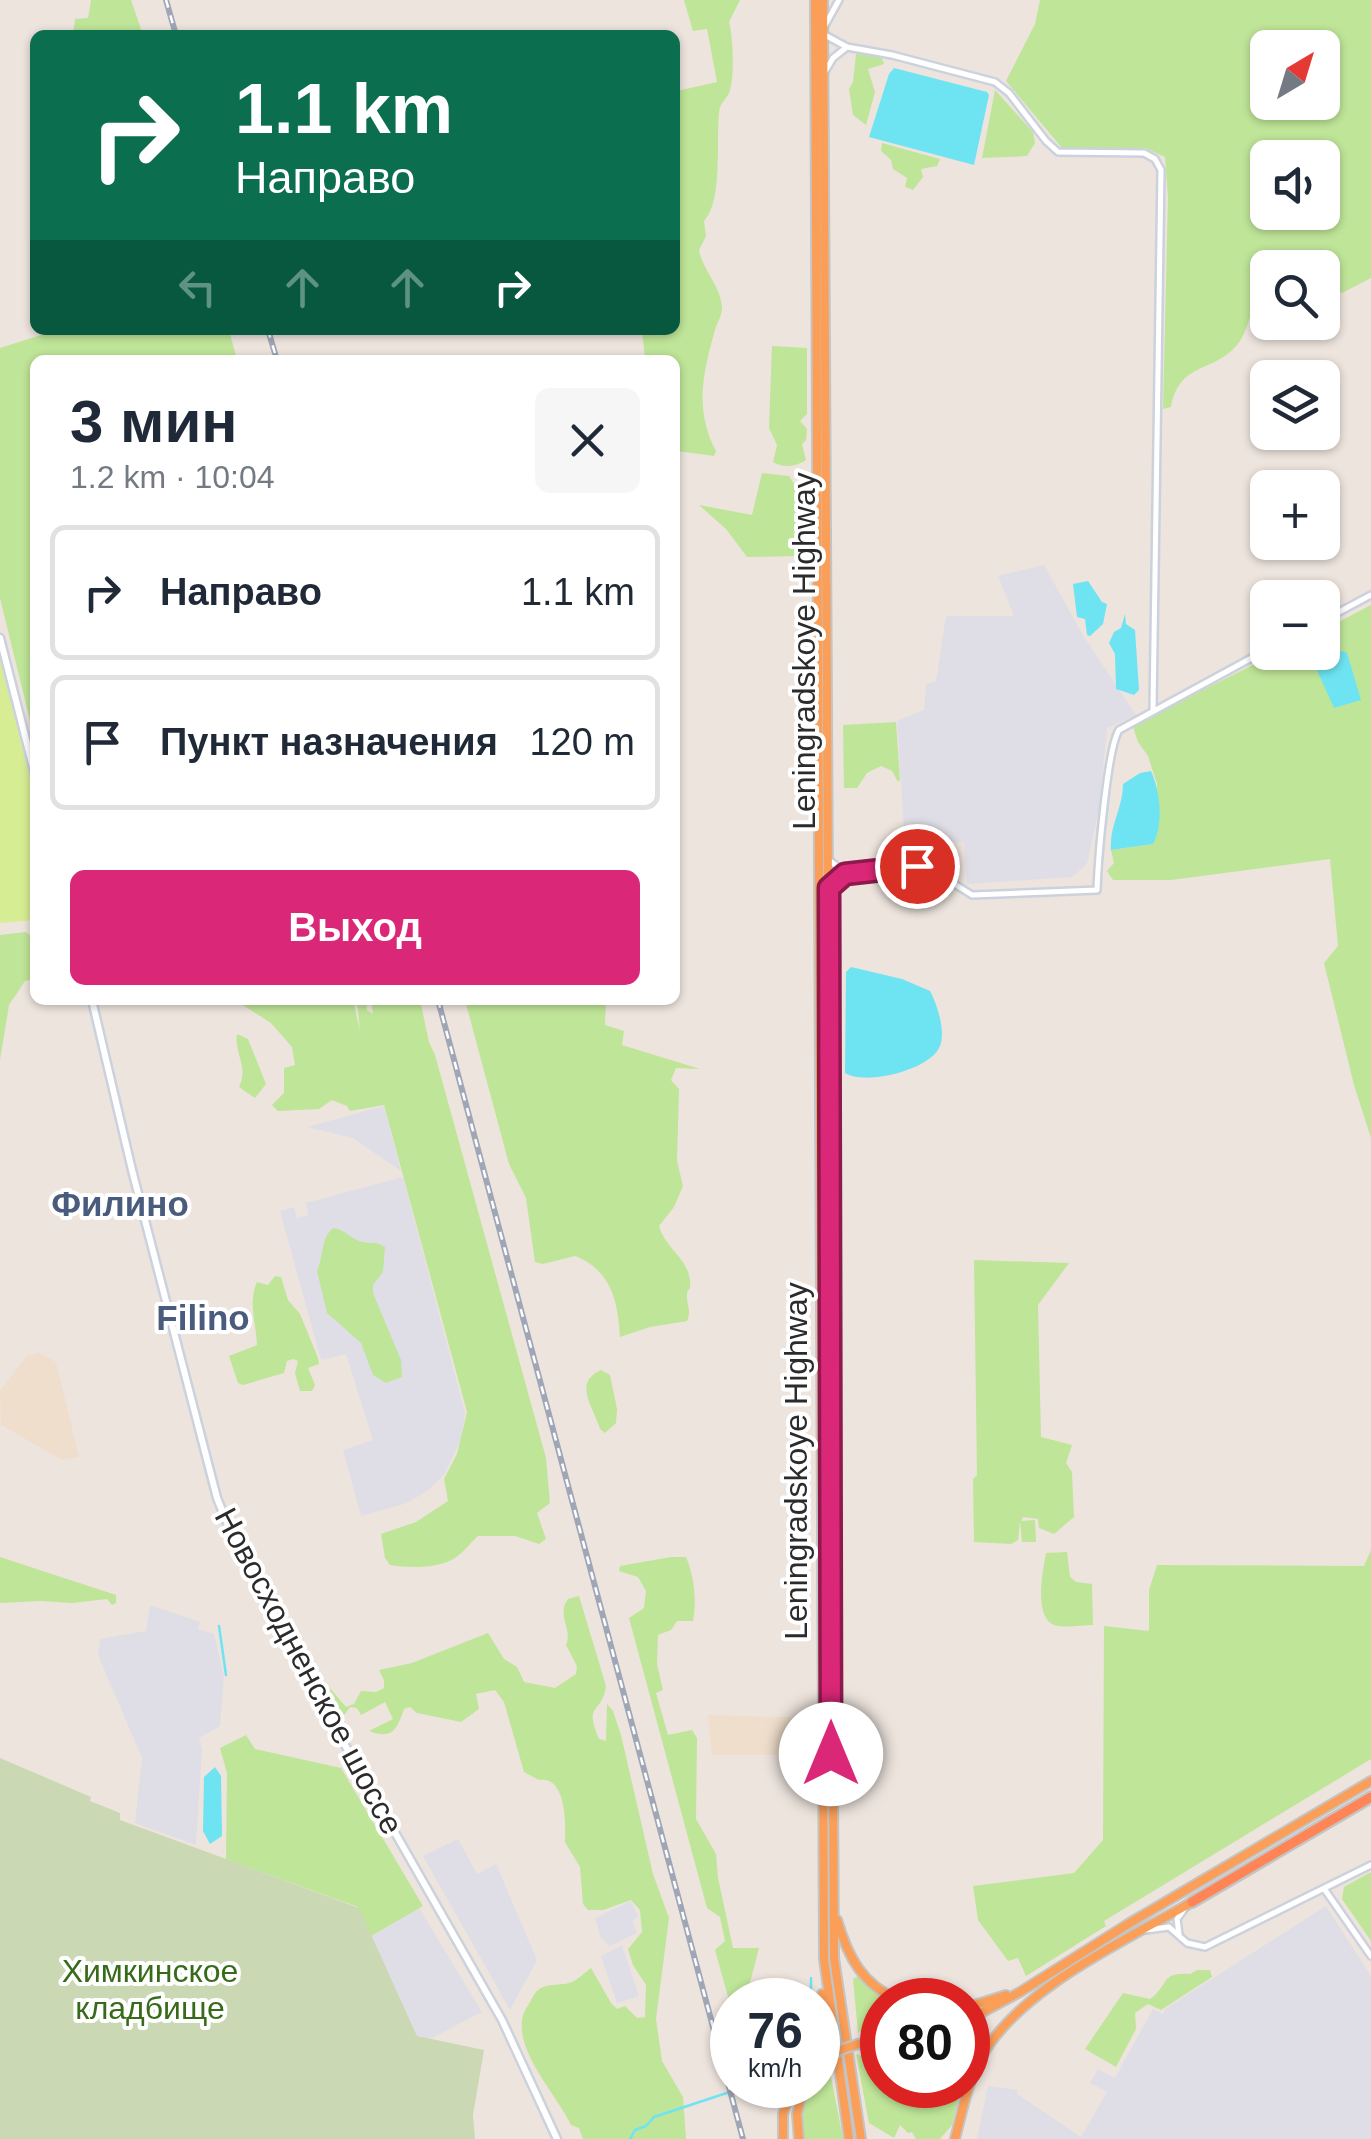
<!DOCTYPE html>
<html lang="ru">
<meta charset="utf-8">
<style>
:root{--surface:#fff;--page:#f6f6f7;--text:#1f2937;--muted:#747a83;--line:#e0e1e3;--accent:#db2777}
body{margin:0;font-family:Helvetica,sans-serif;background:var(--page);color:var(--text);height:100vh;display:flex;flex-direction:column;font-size:38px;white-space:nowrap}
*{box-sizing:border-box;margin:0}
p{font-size:32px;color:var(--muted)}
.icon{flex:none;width:55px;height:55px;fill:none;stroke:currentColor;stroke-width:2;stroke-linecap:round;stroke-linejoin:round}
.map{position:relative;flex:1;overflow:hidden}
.panel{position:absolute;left:30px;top:355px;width:650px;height:650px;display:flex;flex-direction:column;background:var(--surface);border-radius:15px;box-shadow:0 2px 8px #0004}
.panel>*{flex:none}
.banner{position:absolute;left:30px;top:30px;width:650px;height:305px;border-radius:15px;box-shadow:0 2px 8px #0004;background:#0b6e4f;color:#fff;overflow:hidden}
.needle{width:65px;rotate:38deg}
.fabs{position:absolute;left:1250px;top:30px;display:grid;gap:20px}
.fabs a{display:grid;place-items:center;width:90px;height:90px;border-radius:15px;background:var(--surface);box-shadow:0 2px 8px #0004;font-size:50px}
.speed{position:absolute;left:710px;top:1978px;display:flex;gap:20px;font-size:50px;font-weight:700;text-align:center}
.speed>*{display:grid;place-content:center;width:130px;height:130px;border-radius:50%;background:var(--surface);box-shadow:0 2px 8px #0004;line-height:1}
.speed small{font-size:25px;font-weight:400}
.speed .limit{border:15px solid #d22;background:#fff;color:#111}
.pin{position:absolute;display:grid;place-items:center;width:85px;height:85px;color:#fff;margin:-42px;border:5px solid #fff;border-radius:50%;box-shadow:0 2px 10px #0007}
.me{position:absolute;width:110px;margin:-55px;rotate:0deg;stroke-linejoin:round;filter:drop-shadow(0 0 8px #0008)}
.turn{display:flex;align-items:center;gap:35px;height:210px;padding:0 40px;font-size:45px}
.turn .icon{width:130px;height:130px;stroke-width:2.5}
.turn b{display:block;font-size:70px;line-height:85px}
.lanes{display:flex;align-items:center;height:95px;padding:0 40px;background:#0003;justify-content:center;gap:50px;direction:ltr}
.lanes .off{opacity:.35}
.round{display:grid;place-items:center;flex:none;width:105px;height:105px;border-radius:15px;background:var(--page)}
.summary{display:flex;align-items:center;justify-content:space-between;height:170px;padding:0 40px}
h1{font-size:60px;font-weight:700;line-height:75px}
.cta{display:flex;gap:20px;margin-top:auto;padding:20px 40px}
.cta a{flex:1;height:115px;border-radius:15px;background:var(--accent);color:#fff;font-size:40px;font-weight:700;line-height:115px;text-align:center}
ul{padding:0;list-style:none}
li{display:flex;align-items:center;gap:30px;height:135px;margin:0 20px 15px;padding:0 20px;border:5px solid var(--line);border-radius:15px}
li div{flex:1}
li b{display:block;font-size:38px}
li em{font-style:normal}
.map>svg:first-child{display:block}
</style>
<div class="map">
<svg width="1371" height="2139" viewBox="0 0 1371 2139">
<rect width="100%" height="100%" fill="#ede4dd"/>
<!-- industrial -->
<path fill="#dfdee6" d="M 1044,565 L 1084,637 L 1136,715 L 1107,728 L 1099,809 L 1087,864 L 1072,877 L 967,884 L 964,842 L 905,847 L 897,721 L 924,710 L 926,684 L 936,681 L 946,616 L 1014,616 L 998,576 Z
M 384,1106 L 401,1171 L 353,1138 L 307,1127 Z
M 403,1177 L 465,1413 L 461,1439 L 444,1475 L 427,1491 L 407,1503 L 361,1516 L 343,1450 L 373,1440 L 346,1354 L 321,1360 L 280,1211 L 294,1207 L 297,1218 L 308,1215 L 306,1203 Z
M 150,1605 L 200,1622 L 198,1629 L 214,1634 L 224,1676 L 220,1726 L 199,1738 L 202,1750 L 196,1845 L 135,1823 L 142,1758 L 98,1655 L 100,1639 L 146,1631 Z
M 458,1839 L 477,1874 L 496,1864 L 537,1960 L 510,2010 L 423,1856 Z
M 631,1901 L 638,1917 L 632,1921 L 637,1933 L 610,1946 L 601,1938 L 595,1918 Z
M 1326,1906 L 1371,1976 L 1371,2139 L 977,2139 L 988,2086 L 1017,2090 L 1017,2094 L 1081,2137 L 1107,2092 L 1090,2083 L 1098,2069 L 1115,2078 L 1153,2009 L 1163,2014 L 1165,2009 Z
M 419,1908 L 482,2012 L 430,2039 L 417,2036 L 371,1936 Z
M 622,1945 L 639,1996 L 617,2003 L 601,1956 Z"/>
<!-- education -->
<path fill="#efdecc" d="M 39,1353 L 56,1362 L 79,1457 L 62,1460 L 1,1425 L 0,1391 L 27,1356 Z
M 708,1715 L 808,1718 L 808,1755 L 712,1755 Z"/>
<!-- green -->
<path fill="#bfe598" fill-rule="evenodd" d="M 91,0 L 131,0 L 143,35 L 73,35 L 75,19 L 88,18 Z
M 684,0 L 740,0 L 729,22 C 733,36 735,79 729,93 C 725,101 720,102 719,113 C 716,141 723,201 704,221 L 706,236 L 699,250 C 703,271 721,286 722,308 C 722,316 717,322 715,330 C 703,372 694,410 716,451 L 714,456 L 677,451 L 675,360 L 645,360 L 642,330 L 675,330 L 675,322 L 678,321 L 675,276 L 677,91 L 717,82 L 707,29 L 693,31 Z
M 1040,0 L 1371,0 L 1371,278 L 1344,292 L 1323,297 L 1322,268 L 1268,268 L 1267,291 C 1249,301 1251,329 1237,345 C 1212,374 1180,361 1171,407 L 1163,409 L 1168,197 L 1165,157 L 1145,148 L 1062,148 L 1006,81 L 1035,24 ZM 1268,48 L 1322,48 L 1322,102 L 1268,102 ZM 1268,158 L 1322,158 L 1322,212 L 1268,212 Z
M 865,52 L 881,56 L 884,64 L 868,69 L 875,92 L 866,125 L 853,115 L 849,89 L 853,82 L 856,54 Z
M 995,90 L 1033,132 L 1035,143 L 1027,156 L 982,158 Z
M 882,143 L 940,159 L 937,166 L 921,169 L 923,177 L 913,190 L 905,187 L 907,178 L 893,169 L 891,160 L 881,151 Z
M 57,330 L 229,330 L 237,360 L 35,360 L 35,741 L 0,598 L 0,348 Z
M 772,346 L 807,348 L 807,414 L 800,421 L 807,429 L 806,440 L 802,444 L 806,460 C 796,467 783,468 773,462 L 777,445 L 769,428 Z
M 762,473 L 789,476 L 805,500 L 805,556 L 747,557 L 726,529 L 699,505 L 752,515 Z
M 1371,605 L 1371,1138 L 1354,1085 L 1324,963 L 1338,946 L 1330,859 L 1171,880 L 1113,880 L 1107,871 L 1114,863 L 1111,850 L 1153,844 L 1157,784 L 1148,756 L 1138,742 L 1133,727 L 1136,723 L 1277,653 L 1322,652 L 1323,630 Z
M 896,722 L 900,780 L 898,782 L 892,771 L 881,766 L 867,773 L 857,788 L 844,788 L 843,725 Z
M 26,932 L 35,939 L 35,979 L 25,981 L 9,1005 L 0,1060 L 0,935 Z
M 235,1000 L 353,1000 L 360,1031 L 357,1000 L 366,1000 L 367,1010 L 373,1014 L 371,1000 L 420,1000 L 429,1042 L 435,1055 L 546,1458 L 550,1503 L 537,1513 L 546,1539 L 539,1544 L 515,1536 L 478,1536 C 470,1543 464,1552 455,1558 C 438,1569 408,1568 390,1565 L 385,1558 L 381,1534 L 416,1522 L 448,1501 L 444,1479 L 457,1454 L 467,1412 L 384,1105 L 350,1111 L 347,1106 L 332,1100 L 319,1109 L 278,1111 L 272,1105 L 284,1093 L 284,1068 L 295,1065 L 292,1047 L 271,1023 Z
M 465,1000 L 606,1000 L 605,1025 L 624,1031 L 622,1045 L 700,1069 L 676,1068 L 671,1080 L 679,1089 L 677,1161 L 683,1186 L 674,1207 L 659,1226 C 665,1248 688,1258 690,1281 C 691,1296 687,1283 687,1298 C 688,1308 691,1311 687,1321 L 650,1327 L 620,1337 C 618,1301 611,1270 575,1256 L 543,1264 L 535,1262 L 526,1198 L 509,1164 Z
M 237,1034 L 248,1039 L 266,1084 L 255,1098 L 239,1087 C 249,1066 234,1054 237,1034 Z
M 333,1228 C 345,1229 350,1239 362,1242 C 372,1244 376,1241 385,1247 L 383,1272 L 373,1285 L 373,1293 L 401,1360 L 402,1377 L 386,1383 L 373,1375 L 361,1343 L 327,1313 L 317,1271 C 324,1256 320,1239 333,1228 Z
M 974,1260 L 1069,1263 L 1038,1305 L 1041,1437 L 1072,1445 L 1066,1463 L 1072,1472 L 1074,1517 L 1054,1534 L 1039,1528 L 1038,1519 L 1023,1517 L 1021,1521 L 1035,1520 L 1036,1542 L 1022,1542 L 1020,1521 L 1018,1540 L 1011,1544 L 974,1542 L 973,1479 L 977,1475 Z
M 275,1276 L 281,1277 L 288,1300 L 300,1314 L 318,1358 L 319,1364 L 308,1368 L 315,1385 L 312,1391 L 300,1391 L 295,1373 L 298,1361 L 293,1359 L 287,1361 L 284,1373 L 243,1385 L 238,1383 L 229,1356 L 257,1345 C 256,1322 248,1303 257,1282 L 268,1285 Z
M 601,1370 L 610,1375 L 617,1409 L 616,1423 L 605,1433 L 600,1429 C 594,1408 572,1383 601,1370 Z
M 1371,1550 L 1371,1759 L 1104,1921 L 1106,1926 L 1026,1976 L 1018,1958 L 1008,1961 L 978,1920 L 973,1886 L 1074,1873 L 1103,1840 L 1104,1626 L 1149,1631 L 1149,1590 L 1157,1565 L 1364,1566 Z
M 1067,1552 L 1070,1577 L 1076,1582 L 1092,1584 L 1093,1625 C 1082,1625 1061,1629 1052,1624 C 1034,1613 1043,1570 1046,1553 Z
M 0,1557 L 116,1595 L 116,1603 L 112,1605 L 107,1599 L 72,1603 L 41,1601 L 0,1603 Z
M 671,1557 L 686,1557 C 694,1576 697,1600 693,1621 L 677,1621 L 671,1630 L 658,1635 L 657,1664 L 663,1690 L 656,1693 L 668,1735 L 692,1730 L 697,1738 L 696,1819 L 716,1854 L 718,1878 L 733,1948 L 759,1948 L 750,1983 L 755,1988 L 748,2000 L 732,2000 L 732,2011 L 715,1950 L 725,1941 L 720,1917 L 707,1908 L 629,1618 L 644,1608 L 646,1591 L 638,1577 L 619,1571 L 620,1566 Z
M 579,1596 L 606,1686 C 602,1715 583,1702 599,1739 L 606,1741 L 607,1704 L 613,1711 L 621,1735 L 653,1874 L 669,1918 L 656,2019 L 662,2061 L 683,2097 L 686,2139 L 583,2139 L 579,2128 L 571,2125 C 557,2094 505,2042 527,2007 C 532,2000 533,1993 541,1988 C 550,1983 562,1986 572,1982 C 579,1979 585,1972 591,1968 L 611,2003 L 617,2009 L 625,2006 L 637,2018 L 645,2017 L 646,1985 L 633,1965 L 628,1949 L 642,1932 L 640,1910 L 631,1900 L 603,1910 L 588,1910 L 583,1904 L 580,1867 L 565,1842 C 566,1823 566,1775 539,1780 L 524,1772 L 504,1702 L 495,1690 L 476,1694 L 479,1709 L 461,1722 L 417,1713 L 410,1707 L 404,1709 C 397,1729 393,1740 369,1731 L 393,1719 L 385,1702 L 361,1715 L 357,1708 L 350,1707 L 345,1714 L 337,1717 L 323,1690 L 328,1686 L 346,1707 L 354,1704 L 361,1691 L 376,1692 L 384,1688 L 384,1680 L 379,1670 L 412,1663 L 488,1633 L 504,1659 L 517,1667 L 524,1682 L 555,1688 L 576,1674 L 577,1666 L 566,1645 C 573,1629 556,1615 568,1599 Z
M 246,1735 L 255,1749 L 341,1768 L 423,1906 L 371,1936 L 358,1907 L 226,1859 L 227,1773 L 220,1748 Z
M 1371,1872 L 1371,1941 L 1342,1899 L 1344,1887 Z
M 1197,1970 L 1210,1970 L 1212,1977 L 1161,2010 L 1148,2004 L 1135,2013 L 1136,2029 L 1116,2067 L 1085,2049 L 1123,1993 L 1150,1999 C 1170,1985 1159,1972 1190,1974 Z
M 858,1976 L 889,2000 L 882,2000 L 882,2034 L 864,2036 L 863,2030 L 858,2033 L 853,1979 Z
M 882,2045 L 882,2085 L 962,2085 L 952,2125 L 940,2139 L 916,2139 L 912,2132 L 908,2133 L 900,2125 L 894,2138 L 869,2123 L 856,2054 L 867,2058 L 865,2048 Z
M 829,2066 L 843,2139 L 804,2139 L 801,2115 L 810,2085 L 818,2085 L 818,2075 L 827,2080 Z"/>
<!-- cemetery -->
<path fill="#cbd8b4" d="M 0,1758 L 91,1797 L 90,1801 L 120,1813 L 120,1820 L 359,1908 L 417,2036 L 484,2050 L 473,2115 L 475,2139 L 0,2139 Z"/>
<!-- pitch -->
<path fill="#d6ed94" d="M 0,660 L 35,797 L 35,920 L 0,923 Z"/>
<!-- water -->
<path fill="#6ee4f2" d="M 894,68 L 987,92 L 989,95 L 974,165 L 869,137 L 889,74 Z
M 1088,581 L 1102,602 L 1107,604 L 1103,624 L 1090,636 L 1087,635 L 1085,619 L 1077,617 L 1073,584 Z
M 1125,614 L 1126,624 L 1135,630 L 1139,690 L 1134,695 L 1116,689 L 1115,654 L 1109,643 L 1114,632 L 1121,628 Z
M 1342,651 L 1347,653 L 1361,700 L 1334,708 L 1315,666 L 1319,661 Z
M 1151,771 C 1160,791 1164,824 1153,844 L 1111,850 C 1109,826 1123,808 1123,784 L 1140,773 Z
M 851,967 L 902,979 L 930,991 C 937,1004 946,1031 940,1046 C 931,1070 865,1086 845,1073 L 846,972 Z
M 215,1767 L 221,1776 L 222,1836 L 210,1844 L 203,1831 L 204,1777 Z"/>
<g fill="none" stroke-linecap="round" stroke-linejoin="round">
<!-- stream -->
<path stroke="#6ee4f2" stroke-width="2.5" d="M 219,1626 L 226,1675
M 811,2000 L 811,1978
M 630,2139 L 635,2130 L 646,2126 L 654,2117 L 751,2085"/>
<defs>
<path id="tertiary" d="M 824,27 L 839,0
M 823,34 L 847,47 L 892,55 L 995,82 L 1009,93 L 1046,141 L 1058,152 L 1144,153 L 1155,159 L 1161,170 L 1153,709
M 826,70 L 833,58 L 847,47
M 1322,621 L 1371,595
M 829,860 L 845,873
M 829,888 L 845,873 L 917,867 L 937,873 L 972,895 L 1097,890 C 1098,862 1107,749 1119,730 L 1268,649
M 1325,1890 L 1371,1956
M 1146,1930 L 1169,1927 L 1187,1943 L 1205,1947 L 1371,1865
M 1179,1934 L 1177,1919 L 1185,1908"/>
<path id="secondary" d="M 0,638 L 35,775
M 92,1000 L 132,1170 L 217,1498 L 230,1530 L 313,1689 L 502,2020 L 557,2139"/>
<path id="trunk" d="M 815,0 L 824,1959 L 849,2139
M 823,0 L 834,1958 L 861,2139
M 837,1920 C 848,1957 862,1984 898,2000
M 968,2007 L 1006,1995
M 968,2020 L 1020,1992 L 1128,1924 L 1371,1781
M 818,2032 L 822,1994
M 858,2044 L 882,2040
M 783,2139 L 783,2114 L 793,2085
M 799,2139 L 797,2114 L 804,2085
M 955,2139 C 962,2111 968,2083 981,2058 C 1018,1989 1125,1941 1192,1902"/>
<path id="motorway" d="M 1192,1902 L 1371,1797"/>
</defs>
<!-- tertiary casing -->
<use href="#tertiary" stroke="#cbd2dd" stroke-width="10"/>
<!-- secondary casing -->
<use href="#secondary" stroke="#cbd2dd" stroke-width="11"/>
<!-- trunk casing -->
<use href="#trunk" stroke="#c4c4c4" stroke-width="12"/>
<!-- motorway casing -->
<use href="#motorway" stroke="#c4c4c4" stroke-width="14"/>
<!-- tertiary -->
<use href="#tertiary" stroke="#fff" stroke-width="5"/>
<!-- secondary -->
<use href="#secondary" stroke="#fff" stroke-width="6"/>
<!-- trunk -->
<use href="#trunk" stroke="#fa9e58" stroke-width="8"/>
<!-- motorway -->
<use href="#motorway" stroke="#ff8456" stroke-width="9"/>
<defs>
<path id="rail" d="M 166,0 L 176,35
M 268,330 L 277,360
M 438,1000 L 743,2139"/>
</defs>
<!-- rail casing -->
<use href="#rail" stroke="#9fa6b6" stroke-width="6"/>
<!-- rail -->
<use href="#rail" stroke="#fff" stroke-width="2.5" stroke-dasharray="8" stroke-linecap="butt"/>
<defs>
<path id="trunk-bridge" d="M 821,2063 L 840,2050 L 858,2044"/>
</defs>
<!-- trunk-bridge casing -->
<use href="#trunk-bridge" stroke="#c4c4c4" stroke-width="12" stroke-linecap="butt"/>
<!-- trunk-bridge -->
<use href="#trunk-bridge" stroke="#fa9e58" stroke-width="8"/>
</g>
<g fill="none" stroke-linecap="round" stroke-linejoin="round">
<defs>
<path id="route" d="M 831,1754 L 829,888 L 845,874 L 917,866"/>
</defs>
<!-- route casing -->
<use href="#route" stroke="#8e194d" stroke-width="25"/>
<!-- route -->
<use href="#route" stroke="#db2777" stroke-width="18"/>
</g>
<g text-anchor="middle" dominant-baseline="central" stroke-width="8" stroke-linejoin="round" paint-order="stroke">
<!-- street labels -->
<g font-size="32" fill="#2b2b2b" stroke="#fff">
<text transform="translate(804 651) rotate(-90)">Leningradskoye Highway</text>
<text transform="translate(796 1461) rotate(-90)">Leningradskoye Highway</text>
<text transform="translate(309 1671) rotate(62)">Новосходненское шоссе</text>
</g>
<!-- park labels -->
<g font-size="32" fill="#376b19" stroke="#fff">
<text x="150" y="1971">Химкинское<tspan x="150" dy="37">кладбище</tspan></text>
</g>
<!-- neighbourhood labels -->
<g font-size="35" font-weight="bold" fill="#4a5c7d" stroke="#fff">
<text x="120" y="1203">Филино</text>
<text x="203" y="1317">Filino</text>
</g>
</g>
</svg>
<div class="fabs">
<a><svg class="needle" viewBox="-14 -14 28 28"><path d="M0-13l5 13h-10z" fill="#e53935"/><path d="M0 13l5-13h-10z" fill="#747a83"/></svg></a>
<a><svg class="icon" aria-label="sound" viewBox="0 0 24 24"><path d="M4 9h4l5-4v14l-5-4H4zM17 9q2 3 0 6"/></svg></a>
<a><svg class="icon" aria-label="search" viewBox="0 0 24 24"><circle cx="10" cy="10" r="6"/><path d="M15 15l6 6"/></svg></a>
<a><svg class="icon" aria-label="layers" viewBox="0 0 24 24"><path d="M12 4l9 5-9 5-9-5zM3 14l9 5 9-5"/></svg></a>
<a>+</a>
<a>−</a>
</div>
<div class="speed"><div>76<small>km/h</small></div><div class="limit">80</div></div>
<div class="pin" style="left:917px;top:866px;background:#d93025"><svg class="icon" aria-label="arrive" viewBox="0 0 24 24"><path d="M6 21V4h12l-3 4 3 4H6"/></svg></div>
<svg class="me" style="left:831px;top:1754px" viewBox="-20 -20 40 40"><circle r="19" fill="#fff"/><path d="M0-13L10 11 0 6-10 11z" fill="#db2777"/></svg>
<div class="banner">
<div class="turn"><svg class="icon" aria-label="right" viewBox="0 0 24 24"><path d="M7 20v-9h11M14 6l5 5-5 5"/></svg><div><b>1.1 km</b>Направо</div></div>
<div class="lanes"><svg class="icon off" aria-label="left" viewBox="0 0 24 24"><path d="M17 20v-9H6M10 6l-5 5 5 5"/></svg><svg class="icon off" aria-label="ahead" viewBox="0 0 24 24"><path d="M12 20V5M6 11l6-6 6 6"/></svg><svg class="icon off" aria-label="ahead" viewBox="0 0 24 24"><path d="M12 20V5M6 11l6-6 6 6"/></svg><svg class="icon" aria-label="right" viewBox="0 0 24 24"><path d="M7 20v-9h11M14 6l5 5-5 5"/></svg></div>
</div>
<section class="panel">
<div class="summary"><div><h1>3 мин</h1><p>1.2 km · 10:04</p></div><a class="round"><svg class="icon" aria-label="close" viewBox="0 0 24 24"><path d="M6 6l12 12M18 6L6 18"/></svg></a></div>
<ul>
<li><svg class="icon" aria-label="right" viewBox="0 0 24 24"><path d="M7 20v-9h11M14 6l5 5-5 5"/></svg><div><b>Направо</b></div><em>1.1 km</em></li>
<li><svg class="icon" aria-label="arrive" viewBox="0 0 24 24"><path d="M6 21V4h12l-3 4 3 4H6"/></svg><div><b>Пункт назначения</b></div><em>120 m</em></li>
</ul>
<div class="cta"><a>Выход</a></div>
</section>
</div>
